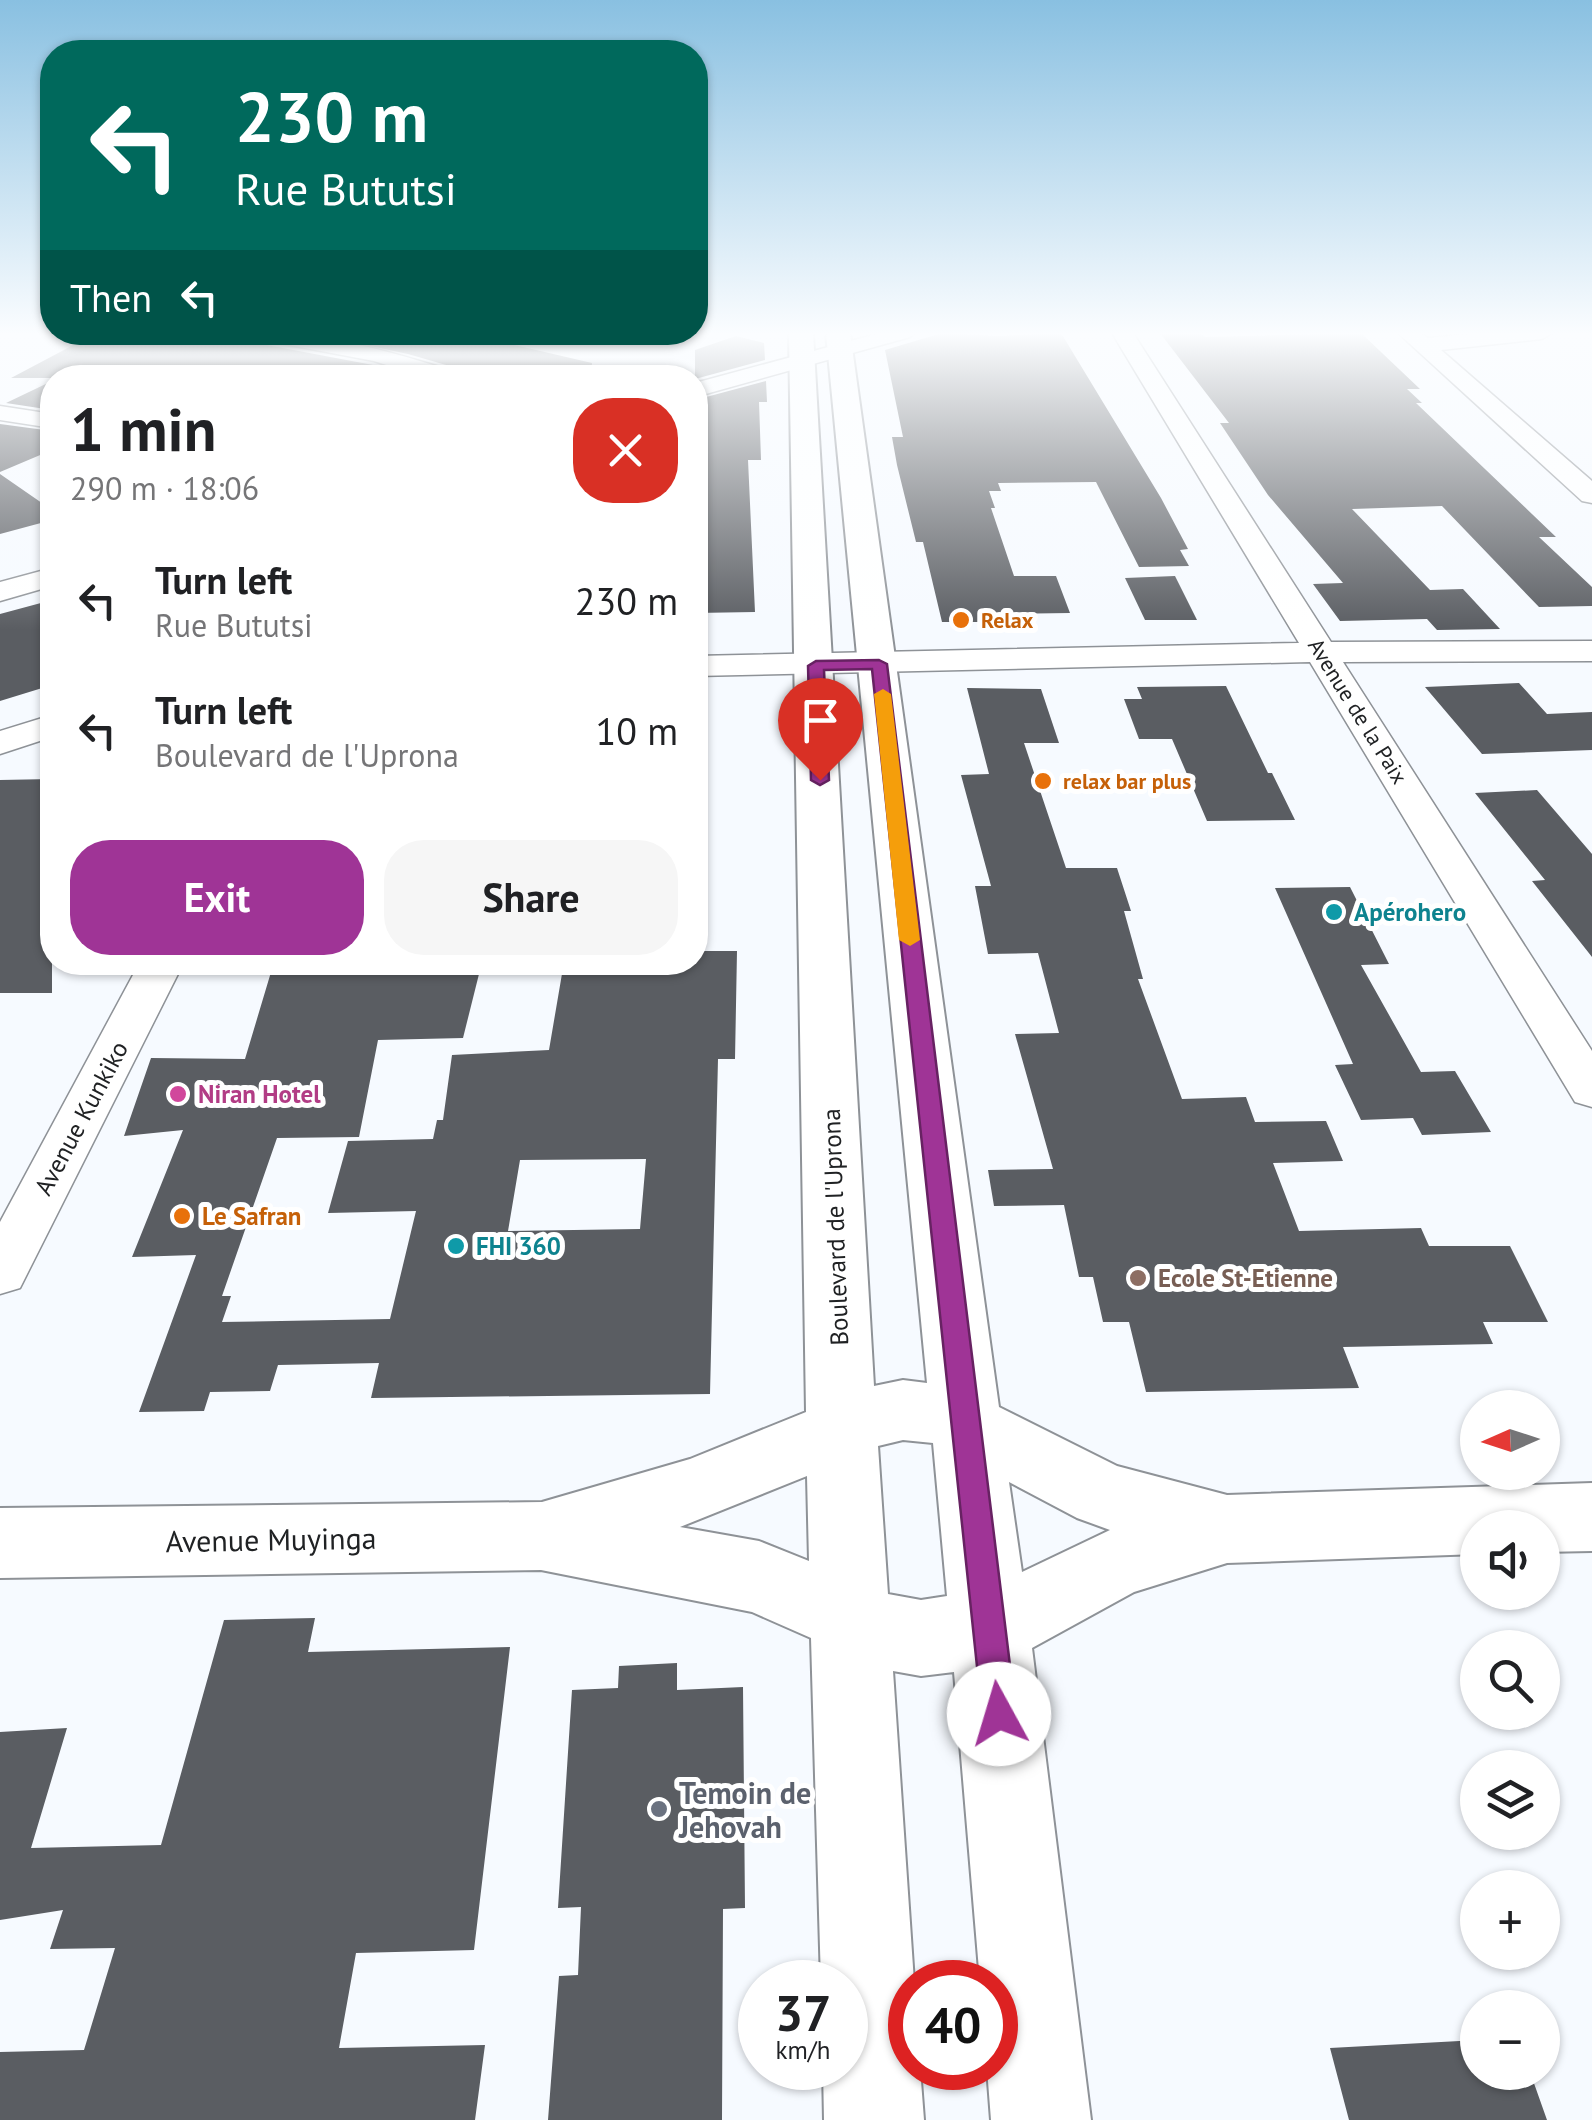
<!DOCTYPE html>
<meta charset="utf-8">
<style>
:root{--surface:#fff;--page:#f6f6f6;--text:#202124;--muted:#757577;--accent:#9f3496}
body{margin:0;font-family:"PT Sans",sans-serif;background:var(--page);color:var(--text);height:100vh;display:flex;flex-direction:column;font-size:38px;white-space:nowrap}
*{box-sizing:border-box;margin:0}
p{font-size:32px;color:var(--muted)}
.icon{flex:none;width:55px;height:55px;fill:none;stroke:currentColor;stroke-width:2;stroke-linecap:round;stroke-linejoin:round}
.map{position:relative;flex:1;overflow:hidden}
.details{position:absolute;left:40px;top:365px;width:668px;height:610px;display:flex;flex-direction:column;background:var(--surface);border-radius:40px;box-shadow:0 2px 8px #0004}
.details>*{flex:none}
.top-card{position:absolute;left:40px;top:40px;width:668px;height:305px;border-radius:40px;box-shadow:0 2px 8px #0004;background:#00695c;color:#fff;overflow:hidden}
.needle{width:65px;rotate:267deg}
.controls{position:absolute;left:1460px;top:1390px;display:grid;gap:20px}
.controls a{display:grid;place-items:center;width:100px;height:100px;border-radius:50%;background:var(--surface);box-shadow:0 2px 8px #0004;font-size:50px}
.speed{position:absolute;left:738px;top:1960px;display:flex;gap:20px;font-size:50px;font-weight:700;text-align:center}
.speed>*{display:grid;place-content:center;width:130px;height:130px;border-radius:50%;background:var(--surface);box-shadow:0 2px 8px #0004;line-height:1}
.speed small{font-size:25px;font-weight:400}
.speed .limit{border:15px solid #d22;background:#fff;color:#111}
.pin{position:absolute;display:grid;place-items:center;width:85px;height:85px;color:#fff;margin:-102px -42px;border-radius:50% 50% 50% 0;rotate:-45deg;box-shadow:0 0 10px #0007}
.pin .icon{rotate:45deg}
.me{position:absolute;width:110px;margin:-55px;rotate:354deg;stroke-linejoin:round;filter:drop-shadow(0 0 8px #0008)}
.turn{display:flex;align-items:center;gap:35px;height:210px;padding:0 30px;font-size:45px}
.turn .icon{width:130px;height:130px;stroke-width:2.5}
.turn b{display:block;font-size:70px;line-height:85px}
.then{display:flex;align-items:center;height:95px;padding:0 30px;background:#0003;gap:20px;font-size:38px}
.round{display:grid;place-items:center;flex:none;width:105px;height:105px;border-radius:40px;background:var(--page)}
.head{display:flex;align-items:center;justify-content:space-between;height:170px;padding:0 30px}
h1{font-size:60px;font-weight:700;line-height:75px}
.button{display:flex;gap:20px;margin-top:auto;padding:20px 30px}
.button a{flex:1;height:115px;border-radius:40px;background:var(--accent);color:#fff;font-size:40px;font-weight:700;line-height:115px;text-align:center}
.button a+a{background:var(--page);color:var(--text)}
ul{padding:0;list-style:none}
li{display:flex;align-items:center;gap:30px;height:130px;padding:0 30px}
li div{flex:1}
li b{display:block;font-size:38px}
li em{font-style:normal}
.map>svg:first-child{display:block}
</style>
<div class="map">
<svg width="1592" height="2120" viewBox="0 0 1592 2120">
<rect width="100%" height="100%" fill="#f6faff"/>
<!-- building -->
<path fill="#5a5d62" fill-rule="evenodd" d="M 96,333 L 243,333 L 256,343 L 373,365 L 412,378 L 11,378 Z
M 310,333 L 462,333 L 592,363 L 591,378 L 466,378 L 460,369 L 408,354 Z
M 942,333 L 998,336 L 1061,333 L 1161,498 L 1188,549 L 1180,550 L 1189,566 L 1139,567 L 1096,482 L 998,483 L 1001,491 L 989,491 L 995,508 L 991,508 L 1014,576 L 1056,576 L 1070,613 L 1000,614 L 996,622 L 942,622 L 923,542 L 916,542 L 897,465 L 892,437 L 903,437 L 885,350 Z
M 1160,333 L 1201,333 L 1205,337 L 1361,333 L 1420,389 L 1407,389 L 1422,403 L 1416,403 L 1556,537 L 1539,537 L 1592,587 L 1592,606 L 1539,607 L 1442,506 L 1352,509 L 1430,590 L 1463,589 L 1500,629 L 1437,630 L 1427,619 L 1340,621 L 1313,584 L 1343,583 L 1268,495 L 1220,423 L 1229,423 Z
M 736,336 L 764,343 L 765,360 L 695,379 L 695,350 Z
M 52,381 L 52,410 L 6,403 Z
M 766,381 L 767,402 L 759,402 L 761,460 L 748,460 L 755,612 L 695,613 L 701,446 L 695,446 L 695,400 Z
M 0,424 L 52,431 L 52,450 L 0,472 Z
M 0,474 L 52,510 L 52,520 L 0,534 Z
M 1175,576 L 1197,620 L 1145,620 L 1125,578 Z
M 52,600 L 52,685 L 0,701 L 0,614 Z
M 1519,683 L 1547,714 L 1592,712 L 1592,750 L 1482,754 L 1425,687 Z
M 1226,686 L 1268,773 L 1272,773 L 1295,820 L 1207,821 L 1172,739 L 1139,739 L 1124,699 L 1142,699 L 1137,687 Z
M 967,688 L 1041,689 L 1059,743 L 1024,743 L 1066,868 L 1117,868 L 1131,911 L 1124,911 L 1143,979 L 1138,979 L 1182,1099 L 1246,1097 L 1255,1122 L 1326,1121 L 1343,1161 L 1273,1163 L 1299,1231 L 1421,1228 L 1429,1246 L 1510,1246 L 1548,1322 L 1483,1322 L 1493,1344 L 1343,1347 L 1359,1388 L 1146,1392 L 1129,1322 L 1103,1322 L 1093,1277 L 1079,1277 L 1064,1205 L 994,1206 L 988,1170 L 1053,1169 L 1015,1034 L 1059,1033 L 1038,953 L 988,954 L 975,886 L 991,886 L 961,775 L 989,774 Z
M 52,779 L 52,993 L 0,993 L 0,780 Z
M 1537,790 L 1592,854 L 1592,957 L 1532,881 L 1545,880 L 1475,793 Z
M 1350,887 L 1389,964 L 1361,965 L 1421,1072 L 1455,1071 L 1491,1132 L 1422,1135 L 1413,1118 L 1361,1120 L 1335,1065 L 1353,1064 L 1275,888 Z
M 695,951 L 737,951 L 735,1059 L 718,1059 L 710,1394 L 371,1398 L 379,1363 L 278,1365 L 270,1391 L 210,1392 L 204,1411 L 139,1412 L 196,1255 L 132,1257 L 183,1130 L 124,1136 L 151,1058 L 245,1059 L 274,962 L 482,962 L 463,1038 L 378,1040 L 359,1137 L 277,1138 L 222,1296 L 231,1296 L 222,1322 L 390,1319 L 416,1211 L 328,1213 L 348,1141 L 433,1139 L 437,1120 L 443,1120 L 452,1055 L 549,1050 L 564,962 L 695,962 ZM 646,1159 L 640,1229 L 508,1231 L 520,1160 Z
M 315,1618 L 308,1652 L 510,1647 L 474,1950 L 356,1953 L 339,2048 L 485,2045 L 475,2120 L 0,2120 L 0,2052 L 84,2050 L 115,1948 L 50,1949 L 63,1910 L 0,1920 L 0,1732 L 67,1728 L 31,1848 L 161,1845 L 224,1620 Z
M 677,1663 L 677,1690 L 743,1687 L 745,1908 L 723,1909 L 722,2120 L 548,2120 L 559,1976 L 578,1975 L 581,1907 L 558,1908 L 572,1690 L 618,1688 L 619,1666 Z
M 1478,2040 L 1478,2072 L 1530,2072 L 1547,2120 L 1349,2120 L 1330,2048 Z"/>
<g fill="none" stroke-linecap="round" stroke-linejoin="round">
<defs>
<path id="minor" d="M 246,333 C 320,331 389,351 459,373 L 462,378 L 426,378 L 374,361 L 257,339 Z
M 880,333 L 914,333 L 910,337 L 695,397 L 695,383 Z
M 1112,333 L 1133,333 L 1331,642 L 1592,641 L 1592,661 L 1343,662 L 1592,1051 L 1592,1107 L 1575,1102 L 1310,662 L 695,676 L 695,656 L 1299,643 Z
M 1398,333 L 1421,333 L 1428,338 L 1481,333 L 1552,333 L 1542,339 L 1441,350 L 1592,481 L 1592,503 L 1582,501 Z
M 0,406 L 52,414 L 52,428 L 0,420 Z
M 52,568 L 52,586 L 0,601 L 0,582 Z
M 52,715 L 52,737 L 0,754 L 0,731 Z
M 140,962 L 184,962 L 20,1288 L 0,1294 L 0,1222 Z"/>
<path id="tertiary" d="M 789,333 L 813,333 L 874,1386 L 903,1380 L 927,1383 L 826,333 L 850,333 L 999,1407 L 1117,1466 L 1227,1495 L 1592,1483 L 1592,1551 L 1542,1552 L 1542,1528 L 1478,1528 L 1478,1554 L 1227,1563 L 1134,1592 L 1032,1648 L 1091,2120 L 991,2120 L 987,2068 L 995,2068 L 995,1982 L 980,1982 L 954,1672 L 921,1676 L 893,1671 L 914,1982 L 910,1982 L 910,2068 L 920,2068 L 924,2120 L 824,2120 L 823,2068 L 845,2068 L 845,1982 L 821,1982 L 811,1638 L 752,1612 L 541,1570 L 0,1578 L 0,1508 L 542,1502 L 690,1459 L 806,1412 ZM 903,1440 L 933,1443 L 947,1596 L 921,1600 L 888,1594 L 878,1446 ZM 807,1476 L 809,1561 L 759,1541 L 680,1527 ZM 1009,1482 L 1077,1518 L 1110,1530 L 1022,1572 Z"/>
</defs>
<!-- minor casing -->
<use href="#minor" stroke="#8e9297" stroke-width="3"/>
<!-- tertiary casing -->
<use href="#tertiary" stroke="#8e9297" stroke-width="4"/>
<!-- minor -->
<use href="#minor" fill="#fff" fill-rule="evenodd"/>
<!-- tertiary -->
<use href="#tertiary" fill="#fff" fill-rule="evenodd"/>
</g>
<!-- sky -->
<linearGradient id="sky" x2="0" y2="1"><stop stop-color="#89c0e1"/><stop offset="0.53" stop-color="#fbfdff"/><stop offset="1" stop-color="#fbfdff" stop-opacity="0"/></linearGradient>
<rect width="1592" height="630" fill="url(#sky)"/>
<!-- route -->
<path fill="#9f3496" stroke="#672262" stroke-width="2.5" d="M 879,660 L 887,664 L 1016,1714 L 1011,1726 L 999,1731 L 987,1726 L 982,1714 L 872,669 L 824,670 L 829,780 L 820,785 L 811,780 L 808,666 L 816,661 Z"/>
<!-- slow -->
<path fill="#f59e0b" d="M 883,689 L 891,694 L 920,940 L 910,946 L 899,940 L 874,694 Z"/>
<!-- markers -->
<g fill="#e8710a" stroke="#fff" stroke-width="4">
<circle cx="961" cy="620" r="10"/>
<circle cx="1043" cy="781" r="10"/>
<circle cx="182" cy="1216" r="10"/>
</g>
<g fill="#0f9aa8" stroke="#fff" stroke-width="4">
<circle cx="1334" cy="912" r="10"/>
<circle cx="456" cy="1246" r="10"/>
</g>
<circle fill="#d1479c" stroke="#fff" stroke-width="4" cx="178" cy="1094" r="10"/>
<circle fill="#8d6e63" stroke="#fff" stroke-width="4" cx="1138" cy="1278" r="10"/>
<circle fill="#6b7280" stroke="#fff" stroke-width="4" cx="659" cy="1809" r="10"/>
<g text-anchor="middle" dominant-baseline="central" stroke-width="10" stroke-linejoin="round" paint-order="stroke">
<!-- far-food labels -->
<g font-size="22" font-weight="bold" fill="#c56008" stroke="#fff" text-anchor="start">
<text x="981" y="620">Relax</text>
<text x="1063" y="781">relax bar plus</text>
</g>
<!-- far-street labels -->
<g font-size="22" fill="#202224" stroke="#fff">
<text transform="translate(1358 711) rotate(58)">Avenue de la Paix</text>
</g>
<!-- culture labels -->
<g font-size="25" font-weight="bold" fill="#0d838f" stroke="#fff" text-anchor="start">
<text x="1354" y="912">Apérohero</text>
<text x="476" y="1246">FHI 360</text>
</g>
<!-- hotel labels -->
<g font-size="25" font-weight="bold" fill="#b23c85" stroke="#fff" text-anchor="start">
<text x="198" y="1094">Niran Hotel</text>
</g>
<!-- street labels -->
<g font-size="25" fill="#202224" stroke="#fff">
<text transform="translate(81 1118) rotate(-62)">Avenue Kunkiko</text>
<text transform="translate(835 1227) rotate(-92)">Boulevard de l'Uprona</text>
</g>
<!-- food labels -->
<g font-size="25" font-weight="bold" fill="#c56008" stroke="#fff" text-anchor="start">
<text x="202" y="1216">Le Safran</text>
</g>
<!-- education labels -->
<g font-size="25" font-weight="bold" fill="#785e54" stroke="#fff" text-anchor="start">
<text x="1158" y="1278">Ecole St-Etienne</text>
</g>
<!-- near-street labels -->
<g font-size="30" fill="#202224" stroke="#fff">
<text transform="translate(271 1539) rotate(-1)">Avenue Muyinga</text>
</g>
<!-- near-worship labels -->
<g font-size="30" font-weight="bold" fill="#5b616d" stroke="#fff" text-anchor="start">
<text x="679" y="1792">Temoin de<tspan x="679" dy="34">Jehovah</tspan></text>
</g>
</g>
</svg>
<div class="controls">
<a><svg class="needle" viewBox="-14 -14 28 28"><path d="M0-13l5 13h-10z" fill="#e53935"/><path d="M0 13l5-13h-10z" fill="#757577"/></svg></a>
<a><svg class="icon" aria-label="sound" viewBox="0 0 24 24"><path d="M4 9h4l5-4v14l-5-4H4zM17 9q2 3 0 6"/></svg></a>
<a><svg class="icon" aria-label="search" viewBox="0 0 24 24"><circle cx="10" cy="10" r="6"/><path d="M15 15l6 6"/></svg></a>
<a><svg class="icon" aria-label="layers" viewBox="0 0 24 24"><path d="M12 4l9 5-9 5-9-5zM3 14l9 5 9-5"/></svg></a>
<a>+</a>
<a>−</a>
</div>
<div class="speed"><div>37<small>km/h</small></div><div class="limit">40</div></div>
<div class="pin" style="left:820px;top:780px;background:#d93025"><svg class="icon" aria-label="arrive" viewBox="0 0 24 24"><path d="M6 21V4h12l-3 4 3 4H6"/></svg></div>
<svg class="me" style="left:999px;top:1714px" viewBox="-20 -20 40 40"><circle r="19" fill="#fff"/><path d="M0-13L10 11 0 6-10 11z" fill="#9f3496"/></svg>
<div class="top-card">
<div class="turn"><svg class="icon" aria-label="left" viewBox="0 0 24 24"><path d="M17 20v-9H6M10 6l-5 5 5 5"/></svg><div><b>230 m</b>Rue Bututsi</div></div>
<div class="then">Then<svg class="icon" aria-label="left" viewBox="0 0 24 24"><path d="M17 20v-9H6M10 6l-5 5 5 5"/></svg></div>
</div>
<section class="details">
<div class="head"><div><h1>1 min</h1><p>290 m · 18:06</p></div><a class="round" style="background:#d93025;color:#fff"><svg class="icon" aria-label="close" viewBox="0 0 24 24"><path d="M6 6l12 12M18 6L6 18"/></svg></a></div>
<ul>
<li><svg class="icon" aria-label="left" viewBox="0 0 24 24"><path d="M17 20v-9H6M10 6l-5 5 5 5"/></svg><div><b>Turn left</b><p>Rue Bututsi</p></div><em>230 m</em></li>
<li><svg class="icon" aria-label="left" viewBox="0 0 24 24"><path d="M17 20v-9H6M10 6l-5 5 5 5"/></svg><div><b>Turn left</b><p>Boulevard de l'Uprona</p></div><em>10 m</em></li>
</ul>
<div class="button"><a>Exit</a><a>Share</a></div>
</section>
</div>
